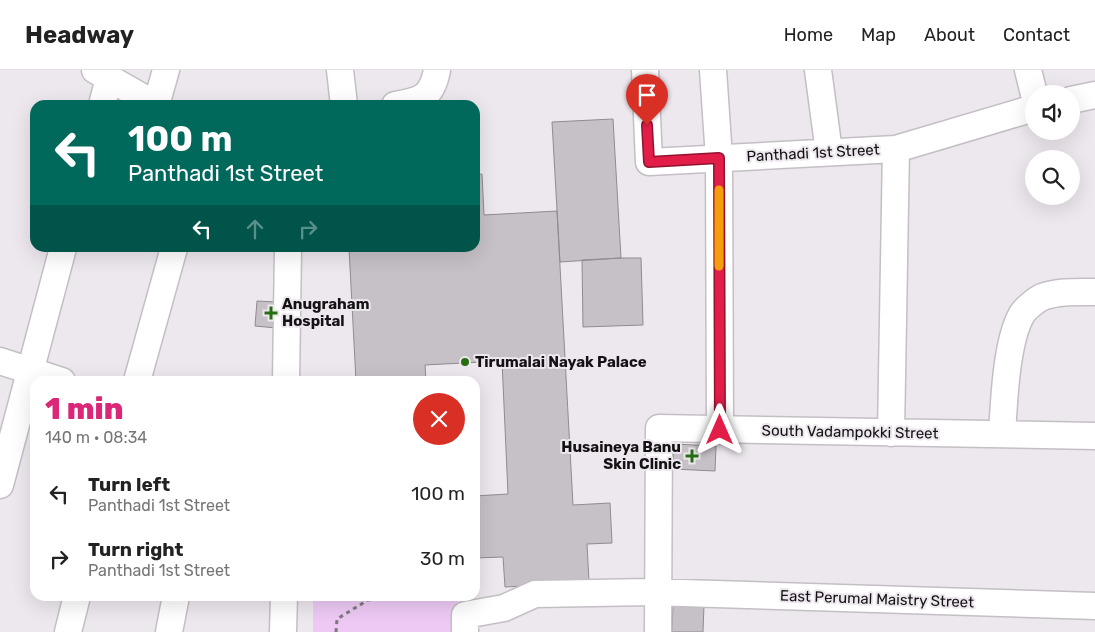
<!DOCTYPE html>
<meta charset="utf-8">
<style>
:root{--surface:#fff;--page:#f6f6f6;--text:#222;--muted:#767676;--line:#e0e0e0;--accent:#db2777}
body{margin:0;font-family:Rubik,sans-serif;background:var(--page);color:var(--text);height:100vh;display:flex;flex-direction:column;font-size:19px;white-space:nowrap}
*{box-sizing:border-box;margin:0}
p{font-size:16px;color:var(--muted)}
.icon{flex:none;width:28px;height:28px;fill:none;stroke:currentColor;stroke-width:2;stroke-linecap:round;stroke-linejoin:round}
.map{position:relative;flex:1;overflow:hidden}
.details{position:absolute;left:30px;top:306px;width:450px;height:225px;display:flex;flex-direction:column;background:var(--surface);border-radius:15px;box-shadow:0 5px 20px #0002}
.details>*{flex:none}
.top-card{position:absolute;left:30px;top:30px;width:450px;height:152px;border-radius:15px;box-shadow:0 5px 20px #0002;background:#00695c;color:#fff;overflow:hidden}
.fabs{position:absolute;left:1025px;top:15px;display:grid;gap:10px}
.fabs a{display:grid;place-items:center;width:55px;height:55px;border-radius:50%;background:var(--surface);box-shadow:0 5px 20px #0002;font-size:25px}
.pin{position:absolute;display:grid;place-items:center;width:42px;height:42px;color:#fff;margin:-51px -21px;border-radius:50% 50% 50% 0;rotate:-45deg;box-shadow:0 0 5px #0007}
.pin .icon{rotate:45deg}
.me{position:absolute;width:55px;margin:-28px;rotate:0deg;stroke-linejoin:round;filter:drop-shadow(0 0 4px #0008)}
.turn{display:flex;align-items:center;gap:18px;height:105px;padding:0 15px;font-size:22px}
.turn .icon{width:65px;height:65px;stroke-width:2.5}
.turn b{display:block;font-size:35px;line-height:42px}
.lanes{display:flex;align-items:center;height:48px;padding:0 15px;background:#0003;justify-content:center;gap:25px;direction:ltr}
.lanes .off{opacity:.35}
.round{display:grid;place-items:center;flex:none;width:52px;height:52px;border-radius:26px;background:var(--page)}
.overview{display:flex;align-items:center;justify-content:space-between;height:85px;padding:0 15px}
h1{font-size:30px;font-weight:800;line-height:38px;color:var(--accent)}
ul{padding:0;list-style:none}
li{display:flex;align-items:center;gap:15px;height:65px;padding:0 15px}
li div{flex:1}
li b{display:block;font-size:19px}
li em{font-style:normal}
header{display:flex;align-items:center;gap:30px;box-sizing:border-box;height:70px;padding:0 25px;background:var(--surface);border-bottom:1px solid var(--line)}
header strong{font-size:24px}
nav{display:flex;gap:28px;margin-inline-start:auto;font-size:18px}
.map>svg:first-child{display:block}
</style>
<header>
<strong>Headway</strong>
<nav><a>Home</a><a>Map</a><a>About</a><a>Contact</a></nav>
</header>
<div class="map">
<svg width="1095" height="562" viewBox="0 0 1095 562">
<rect width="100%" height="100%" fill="#ede7ee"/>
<!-- green -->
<path fill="#edc9f4" d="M 313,526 L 457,526 L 457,562 L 313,562 Z"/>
<!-- building -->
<path fill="#c6c1c7" stroke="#908b91" d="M 613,49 L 621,188 L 560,192 L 552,52 Z
M 482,104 L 484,145 L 557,141 L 573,435 L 610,433 L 612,473 L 587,474 L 589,512 L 505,517 L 503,487 L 475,488 L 475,426 L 508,424 L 502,291 L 425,295 L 426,311 L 356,311 L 349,178 L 475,178 L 475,105 Z
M 621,188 L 641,188 L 643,255 L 583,257 L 582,190 Z
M 257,231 L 278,232 L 276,258 L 255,256 Z
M 674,374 L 716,376 L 715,401 L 673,399 Z
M 673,534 L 704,535 L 703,562 L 672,562 Z"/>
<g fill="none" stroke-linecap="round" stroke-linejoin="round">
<defs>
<path id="minor" d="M 95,0 L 156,35
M 340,0 L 344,35
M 645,0 L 649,92 L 896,79 L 1034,38
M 713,0 L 719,88 L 720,360
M 818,0 L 829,82
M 1028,0 L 1034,24
M 1071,30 L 1095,25
M 102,35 L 109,8
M 156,35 L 166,0
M 395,35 C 420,31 432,28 437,0
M 0,291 L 62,311
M 137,311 L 174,178
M 286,311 L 288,178
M 891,363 L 896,79
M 1002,364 C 1004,333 1006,271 1022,244 C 1025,239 1036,230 1042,227 C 1058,221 1078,222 1095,222
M 0,415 L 63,178
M 68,562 L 77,526
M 169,562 L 176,526
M 283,562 L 284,526
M 465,562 L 465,545 L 504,538 L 535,524 L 650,522 L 1095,536
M 658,562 L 659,358 L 1095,366"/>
</defs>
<!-- minor casing -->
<use href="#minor" stroke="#c4bfc5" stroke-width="29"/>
<!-- path -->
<path stroke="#7e7a7f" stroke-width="3" stroke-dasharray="4 4" stroke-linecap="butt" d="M 336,562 L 337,549 L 368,530 L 417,526"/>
<!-- minor -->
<use href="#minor" stroke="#fff" stroke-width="26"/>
</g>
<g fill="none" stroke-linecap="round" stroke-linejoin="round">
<defs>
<path id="route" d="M 647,55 L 649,92 L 719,88 L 720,360"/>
</defs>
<!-- route casing -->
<use href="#route" stroke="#92132f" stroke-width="12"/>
<!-- route -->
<use href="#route" stroke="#e11d48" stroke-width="9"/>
<!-- slow -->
<path stroke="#f59e0b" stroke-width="9" d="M 719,120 L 719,196"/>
</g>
<!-- markers -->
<g fill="#256f12" stroke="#ede7ee" stroke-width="2">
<path d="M268.5 235.5h5v5h5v5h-5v5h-5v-5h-5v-5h5z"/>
<circle cx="465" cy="292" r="5"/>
<path d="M689.5 378.5h5v5h5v5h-5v5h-5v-5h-5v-5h5z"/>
</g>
<g text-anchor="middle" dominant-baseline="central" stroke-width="4" stroke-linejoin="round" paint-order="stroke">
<!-- street labels -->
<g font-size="15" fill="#141214" stroke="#ede7ee">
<text transform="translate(813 83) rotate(-3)">Panthadi 1st Street</text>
<text transform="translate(850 362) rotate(1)">South Vadampokki Street</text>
<text transform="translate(877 529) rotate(2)">East Perumal Maistry Street</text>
</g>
<!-- poi labels -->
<g font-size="15" font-weight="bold" fill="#141214" stroke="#ede7ee" text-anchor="start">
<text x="282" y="234">Anugraham<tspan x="282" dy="17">Hospital</tspan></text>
<text x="475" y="292">Tirumalai Nayak Palace</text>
<text x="681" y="377" text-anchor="end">Husaineya Banu<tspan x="681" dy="17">Skin Clinic</tspan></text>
</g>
</g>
</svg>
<div class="fabs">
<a><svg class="icon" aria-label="sound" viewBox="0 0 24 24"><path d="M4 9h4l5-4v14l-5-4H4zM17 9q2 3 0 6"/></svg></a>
<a><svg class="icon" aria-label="search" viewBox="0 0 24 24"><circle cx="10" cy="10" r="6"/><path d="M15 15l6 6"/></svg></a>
</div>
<div class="pin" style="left:647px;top:55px;background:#d93025"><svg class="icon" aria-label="arrive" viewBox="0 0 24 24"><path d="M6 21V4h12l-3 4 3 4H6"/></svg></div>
<svg class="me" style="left:720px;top:360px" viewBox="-20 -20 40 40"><path d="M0-17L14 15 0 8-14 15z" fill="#e11d48" stroke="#fff" stroke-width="4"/></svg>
<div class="top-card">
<div class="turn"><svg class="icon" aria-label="left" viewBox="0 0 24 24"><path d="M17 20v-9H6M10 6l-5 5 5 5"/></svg><div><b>100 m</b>Panthadi 1st Street</div></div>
<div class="lanes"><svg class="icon" aria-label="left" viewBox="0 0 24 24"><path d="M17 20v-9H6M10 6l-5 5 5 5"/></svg><svg class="icon off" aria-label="ahead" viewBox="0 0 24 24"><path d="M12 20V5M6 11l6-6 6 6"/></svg><svg class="icon off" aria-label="right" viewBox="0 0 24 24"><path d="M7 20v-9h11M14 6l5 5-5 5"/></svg></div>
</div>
<section class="details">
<div class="overview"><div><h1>1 min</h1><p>140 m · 08:34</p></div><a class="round" style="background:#d93025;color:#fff"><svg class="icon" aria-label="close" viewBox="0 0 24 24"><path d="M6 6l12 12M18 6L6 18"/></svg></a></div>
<ul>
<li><svg class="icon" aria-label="left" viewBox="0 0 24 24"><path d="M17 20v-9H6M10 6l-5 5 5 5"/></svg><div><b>Turn left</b><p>Panthadi 1st Street</p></div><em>100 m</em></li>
<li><svg class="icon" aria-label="right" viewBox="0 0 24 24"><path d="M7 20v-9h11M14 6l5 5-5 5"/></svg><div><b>Turn right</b><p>Panthadi 1st Street</p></div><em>30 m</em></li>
</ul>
</section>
</div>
